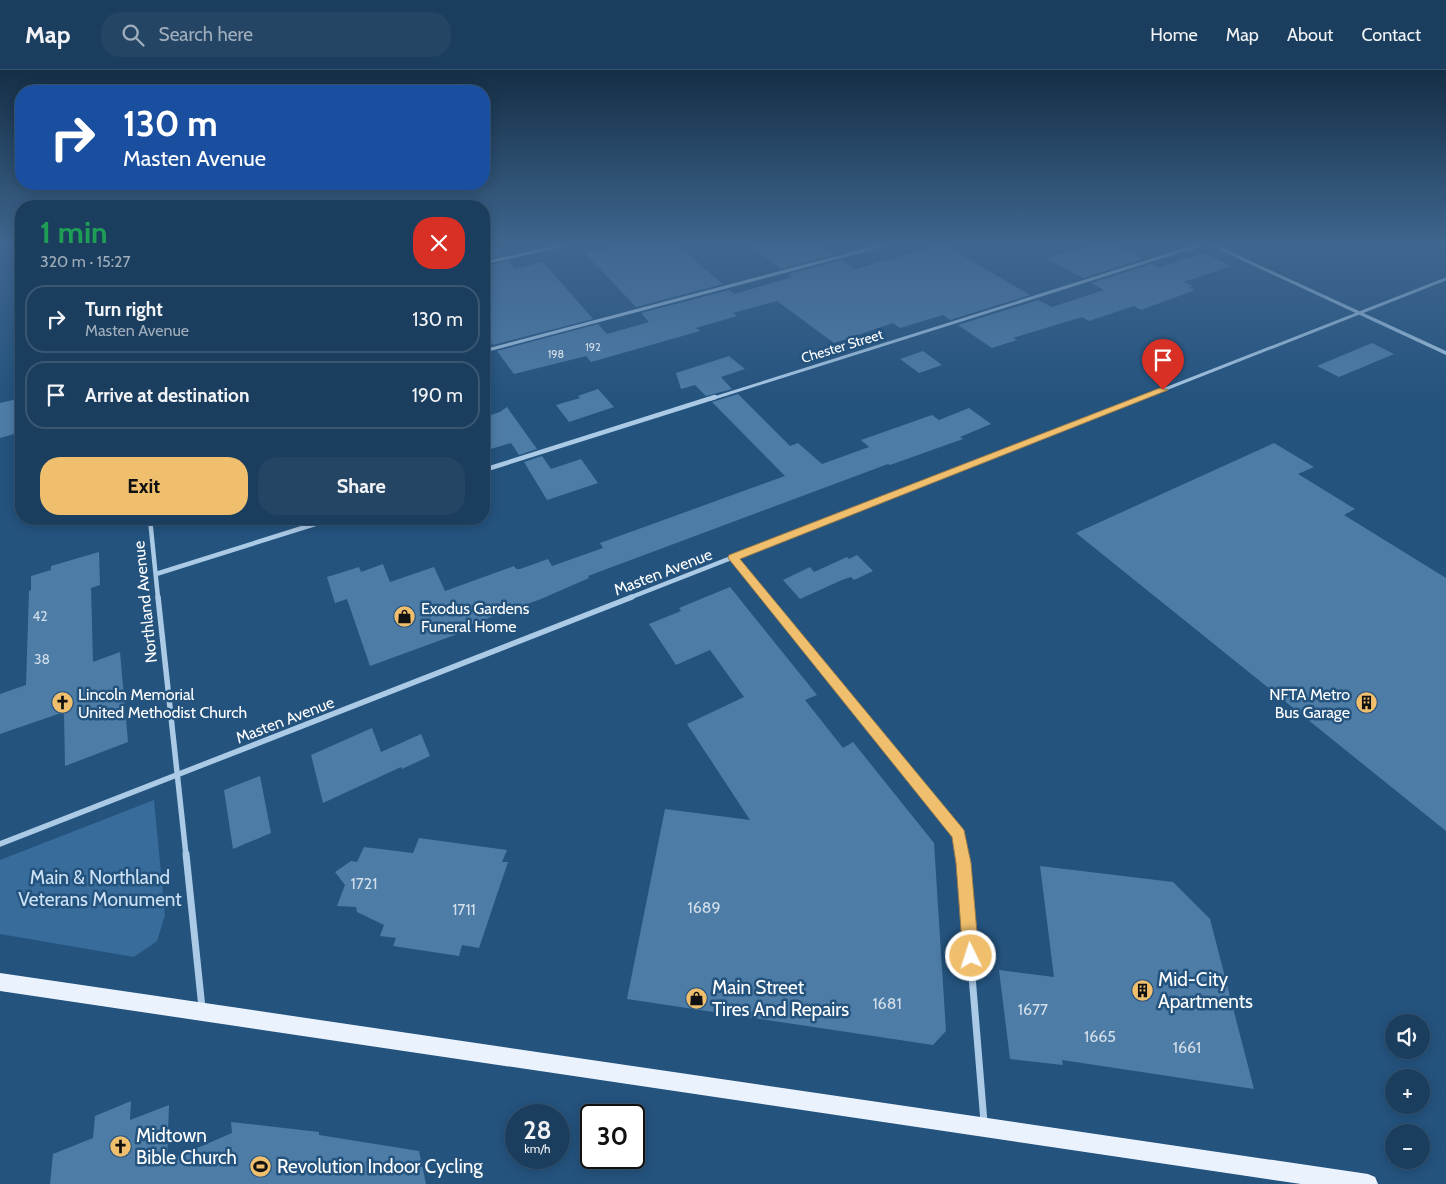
<!DOCTYPE html>
<meta charset="utf-8">
<style>
:root{--surface:#1b3e5e;--page:#244564;--text:#f1f3f6;--muted:#a0aebc;--line:#395773;--accent:#f0bf6e}
body{margin:0;font-family:Cabin,sans-serif;background:var(--page);color:var(--text);height:100vh;display:flex;flex-direction:column;font-size:19px;white-space:nowrap}
*{box-sizing:border-box;margin:0}
p{font-size:16px;color:var(--muted)}
.icon{flex:none;width:28px;height:28px;fill:none;stroke:currentColor;stroke-width:2;stroke-linecap:round;stroke-linejoin:round}
.map{position:relative;flex:1;overflow:hidden}
.details{position:absolute;left:15px;top:130px;width:475px;height:325px;display:flex;flex-direction:column;background:var(--surface);border-radius:20px;box-shadow:0 2px 12px #0003,0 0 0 1px var(--line)}
.details>*{flex:none}
.guide{position:absolute;left:15px;top:15px;width:475px;height:105px;border-radius:20px;box-shadow:0 2px 12px #0003,0 0 0 1px var(--line);background:#1a4fa0;color:#fff;overflow:hidden}
.buttons{position:absolute;left:1385px;top:944px;display:grid;gap:10px}
.buttons a{display:grid;place-items:center;width:45px;height:45px;border-radius:50%;background:var(--surface);box-shadow:0 2px 12px #0003,0 0 0 1px var(--line);font-size:25px}
.speed{position:absolute;left:505px;top:1034px;display:flex;gap:10px;font-size:25px;font-weight:700;text-align:center}
.speed>*{display:grid;place-content:center;width:65px;height:65px;border-radius:50%;background:var(--surface);box-shadow:0 2px 12px #0003,0 0 0 1px var(--line);line-height:1}
.speed small{font-size:12px;font-weight:400}
.speed .limit{border:2px solid #111;border-radius:8px;background:#fff;color:#111}
.pin{position:absolute;display:grid;place-items:center;width:42px;height:42px;color:#fff;margin:-51px -21px;border-radius:50% 50% 50% 0;rotate:-45deg;box-shadow:0 0 5px #0007}
.pin .icon{rotate:45deg}
.me{position:absolute;width:55px;margin:-28px;rotate:356deg;stroke-linejoin:round;filter:drop-shadow(0 0 4px #0008)}
.turn{display:flex;align-items:center;gap:18px;height:105px;padding:0 25px;font-size:22px}
.turn .icon{width:65px;height:65px;stroke-width:2.5}
.turn b{display:block;font-size:35px;line-height:42px}
.round{display:grid;place-items:center;flex:none;width:52px;height:52px;border-radius:20px;background:var(--page)}
.headline{display:flex;align-items:center;justify-content:space-between;height:85px;padding:0 25px}
h1{font-size:30px;font-weight:700;line-height:38px;color:#1e9e55}
.cta{display:flex;gap:10px;margin-top:auto;padding:10px 25px}
.cta a{flex:1;height:58px;border-radius:20px;background:var(--accent);color:#111;font-size:20px;font-weight:700;line-height:58px;text-align:center}
.cta a+a{background:var(--page);color:var(--text)}
ul{padding:0;list-style:none}
li{display:flex;align-items:center;gap:15px;height:68px;margin:0 10px 8px;padding:0 15px;border:2px solid var(--line);border-radius:20px}
li div{flex:1}
li b{display:block;font-size:19px}
li em{font-style:normal}
header{display:flex;align-items:center;gap:30px;box-sizing:border-box;height:70px;padding:0 25px;background:var(--surface);border-bottom:1px solid var(--line)}
header strong{font-size:24px}
nav{display:flex;gap:28px;margin-inline-start:auto;font-size:18px}
.search{width:350px;height:45px;background:var(--page);display:flex;align-items:center;gap:12px;box-sizing:border-box;padding:0 18px;border-radius:20px;color:var(--muted);font-size:19px}
.map>svg:first-child{display:block}
</style>
<header>
<strong>Map</strong>
<div class="search"><svg class="icon" aria-label="search" viewBox="0 0 24 24"><circle cx="10" cy="10" r="6"/><path d="M15 15l6 6"/></svg>Search here</div>
<nav><a>Home</a><a>Map</a><a>About</a><a>Contact</a></nav>
</header>
<div class="map">
<svg width="1446" height="1114" viewBox="0 0 1446 1114">
<rect width="100%" height="100%" fill="#24537e"/>
<!-- green -->
<path fill="#386c9b" d="M 154,730 L 165,845 L 157,871 L 134,887 L 0,864 L 0,790 Z"/>
<!-- building -->
<path fill="#4d7ca7" d="M 484,173 L 493,173 L 503,185 L 484,190 Z
M 629,173 L 674,173 L 723,214 L 636,237 L 585,183 Z
M 747,173 L 816,173 L 834,185 L 781,199 Z
M 1100,173 L 1111,173 L 1143,189 L 1083,208 L 1047,188 Z
M 943,174 L 1030,225 L 950,250 L 943,245 L 900,258 L 893,253 L 834,273 L 777,231 L 733,243 L 737,246 L 696,258 L 700,261 L 591,292 L 586,286 L 514,304 L 497,281 L 598,254 L 607,264 L 649,252 L 641,243 L 729,220 L 734,224 L 792,207 L 788,204 L 842,190 L 855,199 Z
M 1203,183 L 1231,196 L 1184,212 L 1193,216 L 1189,217 L 1195,220 L 1141,240 L 1134,236 L 1089,251 L 1082,247 L 1013,268 L 1017,270 L 992,278 L 958,255 L 1038,230 L 1052,237 L 1104,220 L 1091,213 L 1151,194 L 1158,198 Z
M 508,191 L 515,199 L 543,192 L 593,249 L 493,275 L 484,263 L 484,196 Z
M 1372,273 L 1394,284 L 1339,307 L 1317,296 Z
M 923,281 L 942,295 L 919,303 L 900,289 Z
M 729,286 L 745,299 L 721,307 L 732,319 L 706,326 L 695,315 L 681,319 L 676,303 Z
M 598,319 L 614,337 L 569,352 L 556,335 L 580,328 L 578,326 Z
M 738,324 L 790,376 L 798,373 L 822,394 L 869,377 L 861,370 L 932,345 L 939,350 L 969,338 L 991,354 L 960,367 L 963,369 L 890,395 L 888,394 L 588,506 L 589,508 L 541,529 L 461,558 L 463,562 L 370,596 L 347,529 L 335,533 L 327,507 L 359,497 L 361,502 L 383,494 L 390,512 L 434,497 L 445,521 L 514,496 L 516,499 L 520,499 L 548,489 L 552,496 L 603,478 L 600,473 L 785,406 L 712,332 Z
M 21,328 L 21,362 L 0,368 L 0,333 Z
M 507,337 L 529,368 L 537,379 L 519,385 L 511,373 L 484,381 L 484,347 L 500,342 Z
M 1274,373 L 1314,397 L 1298,404 L 1355,439 L 1344,445 L 1446,508 L 1446,761 L 1076,463 Z
M 542,386 L 551,399 L 581,389 L 598,413 L 547,430 L 524,392 Z
M 99,482 L 100,515 L 91,518 L 93,592 L 120,582 L 128,672 L 65,696 L 64,642 L 0,664 L 0,624 L 26,615 L 29,521 L 31,520 L 31,506 L 51,500 L 51,496 Z
M 857,485 L 873,501 L 854,510 L 851,507 L 842,510 L 800,529 L 783,510 L 810,497 L 814,502 L 847,487 L 849,489 Z
M 730,517 L 817,625 L 805,630 L 843,678 L 853,672 L 934,773 L 946,961 L 933,975 L 627,929 L 665,739 L 750,750 L 687,654 L 744,627 L 710,580 L 676,595 L 649,554 L 681,541 L 679,538 Z
M 372,658 L 381,682 L 421,664 L 430,686 L 402,699 L 401,697 L 323,733 L 311,685 Z
M 260,706 L 271,763 L 233,779 L 224,720 Z
M 419,768 L 507,780 L 502,792 L 508,792 L 479,878 L 462,875 L 459,886 L 393,876 L 396,868 L 380,866 L 384,855 L 357,842 L 356,837 L 337,836 L 345,815 L 335,802 L 351,791 L 357,792 L 364,777 L 413,783 Z
M 1040,796 L 1173,812 L 1210,849 L 1254,1019 L 1062,990 L 1063,995 L 1010,989 L 999,900 L 1054,907 Z
M 131,1031 L 130,1050 L 169,1035 L 167,1091 L 232,1063 L 231,1052 L 319,1062 L 319,1065 L 419,1081 L 426,1114 L 50,1114 L 53,1084 L 93,1068 L 95,1046 Z"/>
<g fill="none" stroke-linecap="round" stroke-linejoin="round">
<!-- minor-far3 -->
<path stroke="#aacae6" stroke-width="3" d="M 484,193 L 573,173
M 484,281 L 892,173
M 711,329 L 1206,173
M 1140,329 L 1446,209"/>
<!-- minor-far2 -->
<path stroke="#aacae6" stroke-width="4.5" d="M 484,400 L 715,327
M 150,449 L 158,528
M 733,488 L 766,528
M 156,504 L 331,449
M 629,528 L 1143,327"/>
<!-- minor-far1 -->
<path stroke="#aacae6" stroke-width="5.5" d="M 158,527 L 186,785
M 765,527 L 959,765 L 963,785
M 0,774 L 632,527"/>
<!-- minor -->
<path stroke="#aacae6" stroke-width="7" d="M 186,784 L 202,938
M 962,784 L 984,1052"/>
<!-- tertiary -->
<path fill="#aacae6" fill-rule="evenodd" d="M 1205,173 L 1211,173 L 1446,281 L 1446,285 Z"/>
<!-- primary -->
<path fill="#eaf3fd" fill-rule="evenodd" d="M 0,903 L 1368,1104 L 1375,1107 L 1378,1114 L 1301,1114 L 0,921 Z"/>
</g>
<!-- sky -->
<linearGradient id="sky" x2="0" y2="1"><stop stop-color="#142e45"/><stop offset="0.53" stop-color="#3f668f"/><stop offset="1" stop-color="#3f668f" stop-opacity="0"/></linearGradient>
<rect width="1446" height="329" fill="url(#sky)"/>
<!-- route -->
<path fill="#f0bf6e" stroke="#9c7c48" d="M 1160,318 L 1168,320 L 740,489 L 964,760 L 971,793 L 979,886 L 976,891 L 971,894 L 965,891 L 963,886 L 956,793 L 952,767 L 728,488 L 729,485 Z"/>
<!-- icons -->
<defs>
<symbol id="shop-disc" viewBox="-11 -11 22 22"><circle r="9.5" fill="#f0bf6e" stroke="#24537e"/><path d="M-5-2.5h2.3a2.7 3.5 0 0 1 5.4 0H5L5.5 6h-11ZM-1.5-2.5h3a1.5 2.3 0 0 0-3 0Z" fill="#111"/></symbol>
<symbol id="church-disc" viewBox="-11 -11 22 22"><circle r="9.5" fill="#f0bf6e" stroke="#24537e"/><path d="M-1.2-6h2.4v3.5h3.3v2.4h-3.3V6h-2.4V-.1h-3.3v-2.4h3.3Z" fill="#111"/></symbol>
<symbol id="building-disc" viewBox="-11 -11 22 22"><circle r="9.5" fill="#f0bf6e" stroke="#24537e"/><path d="M-4-6H4V6H1V3H-1V6H-4ZM-2.5-4.3h1.7v1.8h-1.7ZM.8-4.3h1.7v1.8H.8ZM-2.5-1h1.7V.8h-1.7ZM.8-1h1.7V.8H.8Z" fill="#111"/></symbol>
<symbol id="stadium-disc" viewBox="-11 -11 22 22"><circle r="9.5" fill="#f0bf6e" stroke="#24537e"/><path d="M0-5a6.5 5 0 1 0 0 10a6.5 5 0 1 0 0-10ZM-3.5-1.8h7v3.6h-7Z" fill="#111"/></symbol>
</defs>
<g fill-rule="evenodd">
<use href="#shop-disc" x="392" y="534" width="25" height="25"/>
<use href="#church-disc" x="50" y="620" width="25" height="25"/>
<use href="#building-disc" x="1354" y="620" width="25" height="25"/>
<use href="#building-disc" x="1130" y="908" width="25" height="25"/>
<use href="#shop-disc" x="684" y="916" width="25" height="25"/>
<use href="#church-disc" x="108" y="1064" width="25" height="25"/>
<use href="#stadium-disc" x="248" y="1084" width="25" height="25"/>
</g>
<g text-anchor="middle" dominant-baseline="central" stroke-width="5" stroke-linejoin="round" paint-order="stroke">
<!-- far-number labels -->
<g font-size="11" fill="#d2dee9">
<text x="593" y="277">192</text>
<text x="556" y="284">198</text>
</g>
<!-- far-street labels -->
<g font-size="14" fill="#fff" stroke="#24537e">
<text transform="translate(842 276) rotate(-17)">Chester Street</text>
</g>
<!-- number labels -->
<g font-size="14" fill="#d2dee9">
<text x="40" y="546">42</text>
<text x="42" y="589">38</text>
</g>
<!-- street labels -->
<g font-size="16" fill="#fff" stroke="#24537e">
<text transform="translate(663 502) rotate(-21)">Masten Avenue</text>
<text transform="translate(145 532) rotate(-96)">Northland Avenue</text>
<text transform="translate(285 650) rotate(-21)">Masten Avenue</text>
</g>
<!-- poi labels -->
<g font-size="16" fill="#fff" stroke="#24537e" text-anchor="start">
<text x="421" y="538">Exodus Gardens<tspan x="421" dy="18">Funeral Home</tspan></text>
<text x="78" y="624">Lincoln Memorial<tspan x="78" dy="18">United Methodist Church</tspan></text>
<text x="1350" y="624" text-anchor="end">NFTA Metro<tspan x="1350" dy="18">Bus Garage</tspan></text>
</g>
<!-- near-number labels -->
<g font-size="16" fill="#d2dee9">
<text x="364" y="813">1721</text>
<text x="704" y="837">1689</text>
<text x="464" y="839">1711</text>
<text x="887" y="933">1681</text>
<text x="1033" y="939">1677</text>
<text x="1100" y="966">1665</text>
<text x="1187" y="977">1661</text>
</g>
<!-- near-park labels -->
<g font-size="19" fill="#cde2f5" stroke="#24537e">
<text x="100" y="807">Main &amp; Northland<tspan x="100" dy="22">Veterans Monument</tspan></text>
</g>
<!-- near-poi labels -->
<g font-size="19" fill="#fff" stroke="#24537e" text-anchor="start">
<text x="1158" y="909">Mid-City<tspan x="1158" dy="22">Apartments</tspan></text>
<text x="712" y="917">Main Street<tspan x="712" dy="22">Tires And Repairs</tspan></text>
<text x="136" y="1065">Midtown<tspan x="136" dy="22">Bible Church</tspan></text>
<text x="277" y="1096">Revolution Indoor Cycling</text>
</g>
</g>
</svg>
<div class="buttons">
<a><svg class="icon" aria-label="sound" viewBox="0 0 24 24"><path d="M4 9h4l5-4v14l-5-4H4zM17 9q2 3 0 6"/></svg></a>
<a>+</a>
<a>−</a>
</div>
<div class="speed"><div>28<small>km/h</small></div><div class="limit">30</div></div>
<div class="pin" style="left:1163px;top:320px;background:#d93025"><svg class="icon" aria-label="arrive" viewBox="0 0 24 24"><path d="M6 21V4h12l-3 4 3 4H6"/></svg></div>
<svg class="me" style="left:971px;top:886px" viewBox="-20 -20 40 40"><circle r="17" fill="#f0bf6e" stroke="#fff" stroke-width="3"/><path d="M0-11L8 9 0 5-8 9z" fill="#fff"/></svg>
<div class="guide">
<div class="turn"><svg class="icon" aria-label="right" viewBox="0 0 24 24"><path d="M7 20v-9h11M14 6l5 5-5 5"/></svg><div><b>130 m</b>Masten Avenue</div></div>
</div>
<section class="details">
<div class="headline"><div><h1>1 min</h1><p>320 m · 15:27</p></div><a class="round" style="background:#d93025;color:#fff"><svg class="icon" aria-label="close" viewBox="0 0 24 24"><path d="M6 6l12 12M18 6L6 18"/></svg></a></div>
<ul>
<li><svg class="icon" aria-label="right" viewBox="0 0 24 24"><path d="M7 20v-9h11M14 6l5 5-5 5"/></svg><div><b>Turn right</b><p>Masten Avenue</p></div><em>130 m</em></li>
<li><svg class="icon" aria-label="arrive" viewBox="0 0 24 24"><path d="M6 21V4h12l-3 4 3 4H6"/></svg><div><b>Arrive at destination</b></div><em>190 m</em></li>
</ul>
<div class="cta"><a>Exit</a><a>Share</a></div>
</section>
</div>
